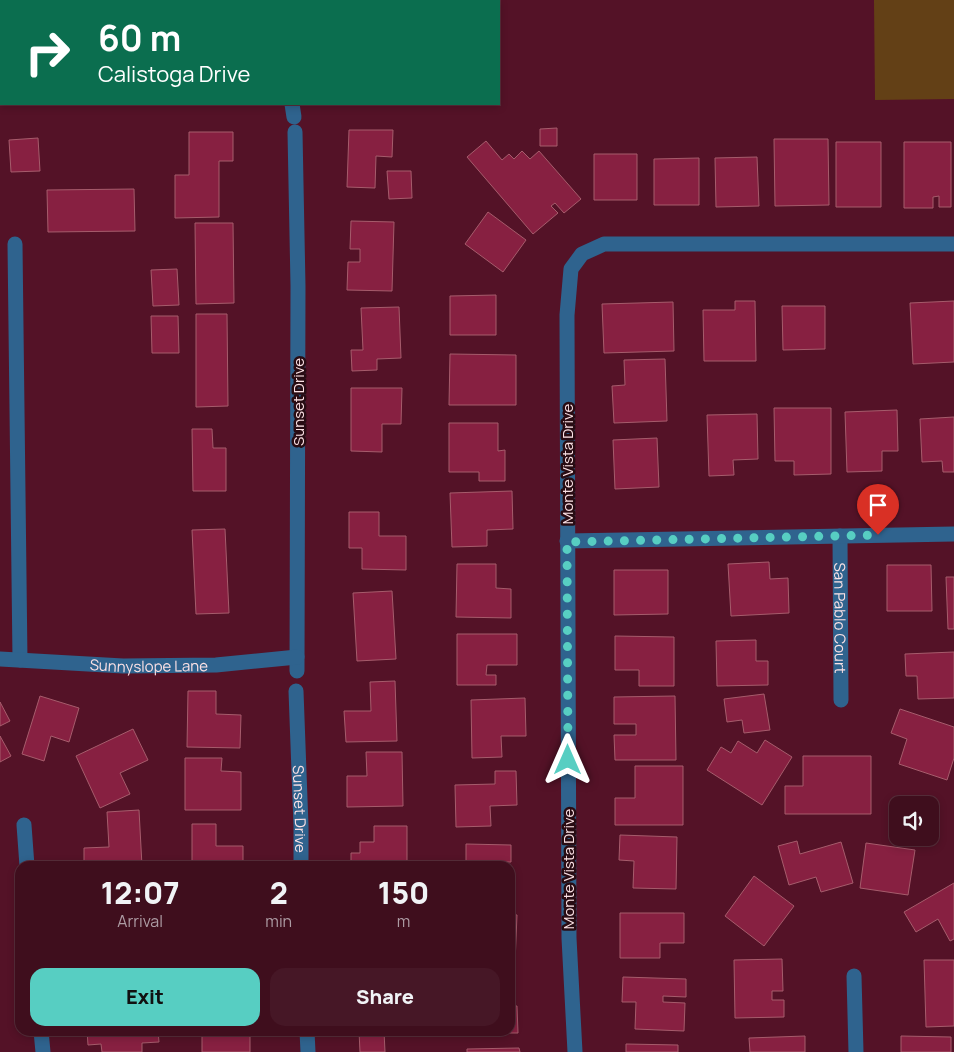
<!DOCTYPE html>
<style>
:root{--surface:#3f0e1d;--page:#461726;--text:#f1f3f6;--muted:#ad9ca4;--line:#582e3b;--accent:#57cec2}
body{margin:0;font-family:Manrope,sans-serif;background:var(--page);color:var(--text);height:100vh;display:flex;flex-direction:column;font-size:19px;white-space:nowrap}
*{box-sizing:border-box;margin:0}
p{font-size:16px;color:var(--muted)}
.icon{flex:none;width:28px;height:28px;fill:none;stroke:currentColor;stroke-width:2;stroke-linecap:round;stroke-linejoin:round}
.map{position:relative;flex:1;overflow:hidden}
.side{position:absolute;left:15px;top:861px;width:500px;height:175px;display:flex;flex-direction:column;background:var(--surface);border-radius:15px;box-shadow:0 2px 8px #0003,0 0 0 1px var(--line)}
.side>*{flex:none}
.top-card{position:absolute;left:0px;top:0px;width:500px;height:105px;box-shadow:0 2px 8px #0003,0 0 0 1px var(--line);background:#0b6e4f;color:#fff;overflow:hidden}
.fabs{position:absolute;left:889px;top:796px;display:grid;gap:10px}
.fabs a{display:grid;place-items:center;width:50px;height:50px;border-radius:10px;background:var(--surface);box-shadow:0 2px 8px #0003,0 0 0 1px var(--line);font-size:25px}
.pin{position:absolute;display:grid;place-items:center;width:42px;height:42px;color:#fff;margin:-51px -21px;border-radius:50% 50% 50% 0;rotate:-45deg;box-shadow:0 0 5px #0007}
.pin .icon{rotate:45deg}
.me{position:absolute;width:55px;margin:-28px;rotate:0deg;stroke-linejoin:round;filter:drop-shadow(0 0 4px #0008)}
.turn{display:flex;align-items:center;gap:18px;height:105px;padding:0 15px;font-size:22px}
.turn .icon{width:65px;height:65px;stroke-width:2.5}
.turn b{display:block;font-size:35px;line-height:42px}
.eta{display:flex;justify-content:space-evenly;align-items:center;height:85px;text-align:center}
.eta b{font-size:30px;font-weight:800;line-height:35px}
.cta{display:flex;gap:10px;margin-top:auto;padding:10px 15px}
.cta a{flex:1;height:58px;border-radius:15px;background:var(--accent);color:#111;font-size:20px;font-weight:800;line-height:58px;text-align:center}
.cta a+a{background:var(--page);color:var(--text)}
.map>svg:first-child{display:block}
</style>
<div class="map">
<svg width="954" height="1052" viewBox="0 0 954 1052">
<rect width="100%" height="100%" fill="#541227"/>
<!-- grass -->
<path fill="#634016" d="M 874,0 L 954,0 L 954,99 L 875,100 Z"/>
<!-- building -->
<path fill="#872041" stroke="#a65c6c" d="M 142,0 L 214,0 L 214,1 L 142,1 Z
M 557,128 L 557,146 L 540,146 L 540,129 Z
M 349,130 L 393,130 L 392,157 L 376,156 L 375,188 L 347,187 Z
M 189,132 L 233,132 L 233,161 L 219,161 L 219,217 L 175,218 L 175,175 L 189,175 Z
M 38,138 L 40,171 L 11,172 L 9,140 Z
M 774,139 L 828,139 L 829,205 L 775,206 Z
M 486,141 L 502,160 L 509,154 L 514,159 L 522,151 L 530,159 L 539,151 L 581,199 L 564,213 L 555,203 L 551,206 L 558,213 L 533,234 L 467,157 Z
M 836,142 L 881,142 L 881,207 L 836,207 Z
M 904,142 L 951,142 L 951,207 L 939,207 L 939,196 L 933,197 L 933,208 L 904,208 Z
M 594,154 L 637,154 L 637,200 L 594,200 Z
M 757,157 L 759,206 L 716,207 L 715,158 Z
M 699,158 L 699,205 L 654,205 L 654,159 Z
M 387,171 L 411,171 L 412,198 L 389,199 Z
M 134,189 L 135,231 L 48,232 L 47,190 Z
M 488,212 L 526,240 L 503,272 L 465,244 Z
M 351,221 L 394,222 L 392,291 L 347,290 L 348,262 L 360,262 L 360,249 L 350,249 Z
M 195,223 L 233,223 L 234,303 L 196,304 Z
M 177,269 L 179,305 L 153,306 L 151,270 Z
M 496,295 L 496,335 L 450,335 L 450,296 Z
M 735,301 L 755,301 L 756,361 L 704,361 L 703,310 L 735,310 Z
M 954,301 L 954,362 L 913,364 L 910,303 Z
M 673,302 L 674,351 L 604,353 L 602,304 Z
M 782,306 L 825,306 L 825,349 L 783,350 Z
M 399,307 L 401,358 L 377,359 L 377,370 L 352,371 L 351,350 L 363,350 L 361,308 Z
M 196,314 L 227,314 L 228,406 L 196,407 Z
M 151,316 L 178,316 L 179,353 L 152,353 Z
M 450,354 L 516,355 L 516,405 L 449,405 Z
M 665,359 L 667,421 L 614,423 L 612,386 L 625,385 L 624,360 Z
M 351,388 L 402,388 L 401,424 L 382,424 L 382,452 L 351,451 Z
M 774,408 L 831,408 L 831,474 L 794,475 L 794,461 L 775,461 Z
M 897,410 L 898,451 L 882,451 L 882,471 L 847,472 L 845,412 Z
M 757,414 L 758,459 L 733,460 L 734,475 L 709,476 L 707,415 Z
M 954,417 L 954,472 L 943,472 L 942,461 L 922,462 L 920,419 Z
M 449,423 L 498,423 L 498,451 L 505,450 L 505,481 L 479,481 L 479,472 L 449,472 Z
M 192,429 L 212,429 L 213,448 L 226,448 L 226,491 L 193,491 Z
M 657,438 L 659,487 L 615,489 L 613,440 Z
M 512,491 L 513,529 L 487,530 L 487,546 L 452,547 L 450,493 Z
M 349,512 L 379,512 L 379,536 L 406,536 L 406,570 L 362,569 L 362,548 L 349,548 Z
M 225,529 L 229,613 L 196,614 L 192,530 Z
M 769,562 L 770,579 L 788,578 L 789,613 L 731,616 L 728,564 Z
M 457,564 L 496,564 L 496,588 L 511,589 L 511,618 L 456,617 Z
M 887,565 L 931,565 L 932,611 L 887,611 Z
M 614,570 L 668,570 L 668,614 L 614,615 Z
M 946,577 L 954,577 L 954,629 L 948,629 Z
M 392,591 L 396,659 L 357,661 L 353,593 Z
M 457,634 L 517,634 L 517,665 L 487,665 L 486,675 L 496,675 L 496,685 L 457,685 Z
M 615,636 L 674,637 L 674,686 L 639,686 L 639,670 L 615,670 Z
M 756,640 L 756,661 L 768,661 L 768,685 L 717,686 L 716,641 Z
M 954,652 L 954,698 L 918,699 L 917,676 L 906,676 L 905,654 Z
M 395,681 L 397,741 L 346,742 L 344,711 L 371,711 L 370,682 Z
M 188,691 L 216,691 L 216,714 L 241,715 L 240,748 L 187,747 Z
M 764,694 L 770,730 L 744,733 L 742,720 L 727,722 L 724,699 Z
M 40,696 L 79,708 L 69,742 L 51,736 L 44,761 L 22,754 Z
M 675,696 L 676,760 L 615,760 L 614,735 L 636,735 L 636,724 L 614,724 L 614,697 Z
M 525,698 L 526,736 L 501,736 L 502,757 L 472,758 L 471,700 Z
M 0,702 L 10,721 L 0,726 Z
M 900,709 L 954,727 L 954,758 L 947,780 L 899,764 L 907,739 L 891,733 Z
M 133,729 L 148,760 L 120,773 L 130,794 L 100,808 L 76,756 Z
M 0,736 L 11,756 L 0,762 Z
M 765,740 L 792,757 L 762,805 L 707,770 L 721,747 L 731,753 L 738,741 L 757,753 Z
M 366,752 L 402,752 L 403,806 L 347,807 L 347,776 L 367,776 Z
M 803,756 L 871,756 L 871,814 L 785,814 L 785,786 L 803,786 Z
M 185,758 L 222,758 L 221,771 L 241,772 L 241,810 L 185,810 Z
M 635,766 L 683,766 L 683,825 L 615,825 L 615,798 L 635,798 Z
M 495,771 L 516,771 L 517,805 L 490,806 L 491,826 L 456,827 L 455,785 L 495,784 Z
M 139,810 L 142,866 L 84,866 L 84,848 L 109,847 L 107,812 Z
M 192,824 L 216,824 L 216,846 L 243,846 L 243,866 L 192,866 Z
M 374,826 L 407,826 L 407,863 L 414,863 L 414,866 L 351,866 L 351,853 L 360,853 L 360,842 L 374,842 Z
M 620,835 L 677,837 L 676,889 L 633,888 L 634,861 L 619,860 Z
M 797,841 L 800,854 L 841,842 L 853,883 L 821,892 L 816,877 L 789,885 L 778,846 Z
M 866,843 L 915,850 L 908,895 L 860,888 Z
M 466,844 L 511,845 L 511,862 L 500,862 L 500,866 L 466,866 Z
M 754,876 L 794,906 L 764,946 L 725,916 Z
M 954,883 L 954,939 L 950,941 L 938,919 L 916,932 L 904,912 Z
M 620,913 L 684,913 L 684,943 L 660,943 L 660,958 L 620,958 Z
M 510,914 L 517,915 L 515,963 L 510,963 Z
M 782,959 L 783,991 L 772,991 L 772,1000 L 784,1000 L 784,1017 L 735,1018 L 734,960 Z
M 924,960 L 954,960 L 954,1026 L 926,1027 Z
M 623,977 L 686,979 L 686,997 L 663,996 L 663,1002 L 685,1003 L 684,1031 L 635,1029 L 636,1002 L 622,1002 Z
M 510,1006 L 517,1006 L 518,1033 L 485,1033 L 485,1031 L 510,1031 Z
M 87,1031 L 158,1031 L 159,1042 L 142,1043 L 142,1052 L 102,1052 L 101,1044 L 88,1045 Z
M 202,1031 L 250,1031 L 250,1052 L 202,1052 Z
M 359,1031 L 384,1031 L 385,1052 L 360,1052 Z
M 805,1036 L 805,1052 L 750,1052 L 749,1038 Z
M 901,1036 L 951,1037 L 951,1052 L 901,1052 Z
M 626,1044 L 678,1045 L 678,1052 L 626,1052 Z
M 519,1048 L 520,1052 L 467,1052 L 467,1049 Z"/>
<g fill="none" stroke-linecap="round" stroke-linejoin="round">
<!-- minor -->
<g stroke="#2f638e" stroke-width="15">
<path d="M 276,0 L 276,1"/>
<path d="M 292,104 L 294,117"/>
<path d="M 295,132 L 298,286 L 297,671"/>
<path d="M 15,244 L 20,660"/>
<path id="s1" d="M 840,536 L 841,700"/>
<path d="M 567,541 L 954,534"/>
<path id="s2" d="M 0,659 L 123,666 L 216,665 L 297,657"/>
<path id="s3" d="M 296,691 L 301,826 L 301,866"/>
<path d="M 24,825 L 27,866"/>
<path d="M 854,976 L 856,1052"/>
<path d="M 41,1031 L 43,1052"/>
<path d="M 307,1031 L 308,1052"/>
<path d="M 575,1052 L 569,938 L 567,315 L 571,269 L 582,254 L 604,244 L 954,244"/>
</g>
</g>
<g fill="none" stroke-linecap="round" stroke-linejoin="round">
<!-- route -->
<path stroke="#57cec2" stroke-width="9" stroke-dasharray="0 16.2" d="M 568,760 L 567,542 L 878,535"/>
</g>
<g text-anchor="middle" dominant-baseline="central" stroke-width="5" stroke-linejoin="round" paint-order="stroke">
<!-- street labels -->
<g font-size="15" fill="#fbe1e5" stroke="#280c13">
<text transform="translate(298 402) rotate(-90)">Sunset Drive</text>
<text transform="translate(567 464) rotate(-90)">Monte Vista Drive</text>
<text stroke="none"><textPath href="#s1" startOffset="82">San Pablo Court</textPath></text>
<text stroke="none"><textPath href="#s2" startOffset="149">Sunnyslope Lane</textPath></text>
<text stroke="none"><textPath href="#s3" startOffset="118">Sunset Drive</textPath></text>
<text transform="translate(568 869) rotate(-90)">Monte Vista Drive</text>
</g>
</g>
</svg>
<div class="fabs">
<a><svg class="icon" aria-label="sound" viewBox="0 0 24 24"><path d="M4 9h4l5-4v14l-5-4H4zM17 9q2 3 0 6"/></svg></a>
</div>
<div class="pin" style="left:878px;top:535px;background:#d93025"><svg class="icon" aria-label="arrive" viewBox="0 0 24 24"><path d="M6 21V4h12l-3 4 3 4H6"/></svg></div>
<svg class="me" style="left:568px;top:760px" viewBox="-20 -20 40 40"><path d="M0-17L14 15 0 8-14 15z" fill="#57cec2" stroke="#fff" stroke-width="4"/></svg>
<div class="top-card">
<div class="turn"><svg class="icon" aria-label="right" viewBox="0 0 24 24"><path d="M7 20v-9h11M14 6l5 5-5 5"/></svg><div><b>60 m</b>Calistoga Drive</div></div>
</div>
<section class="side">
<div class="eta">
<div><b>12:07</b><p>Arrival</p></div>
<div><b>2</b><p>min</p></div>
<div><b>150</b><p>m</p></div>
</div>
<div class="cta"><a>Exit</a><a>Share</a></div>
</section>
</div>
